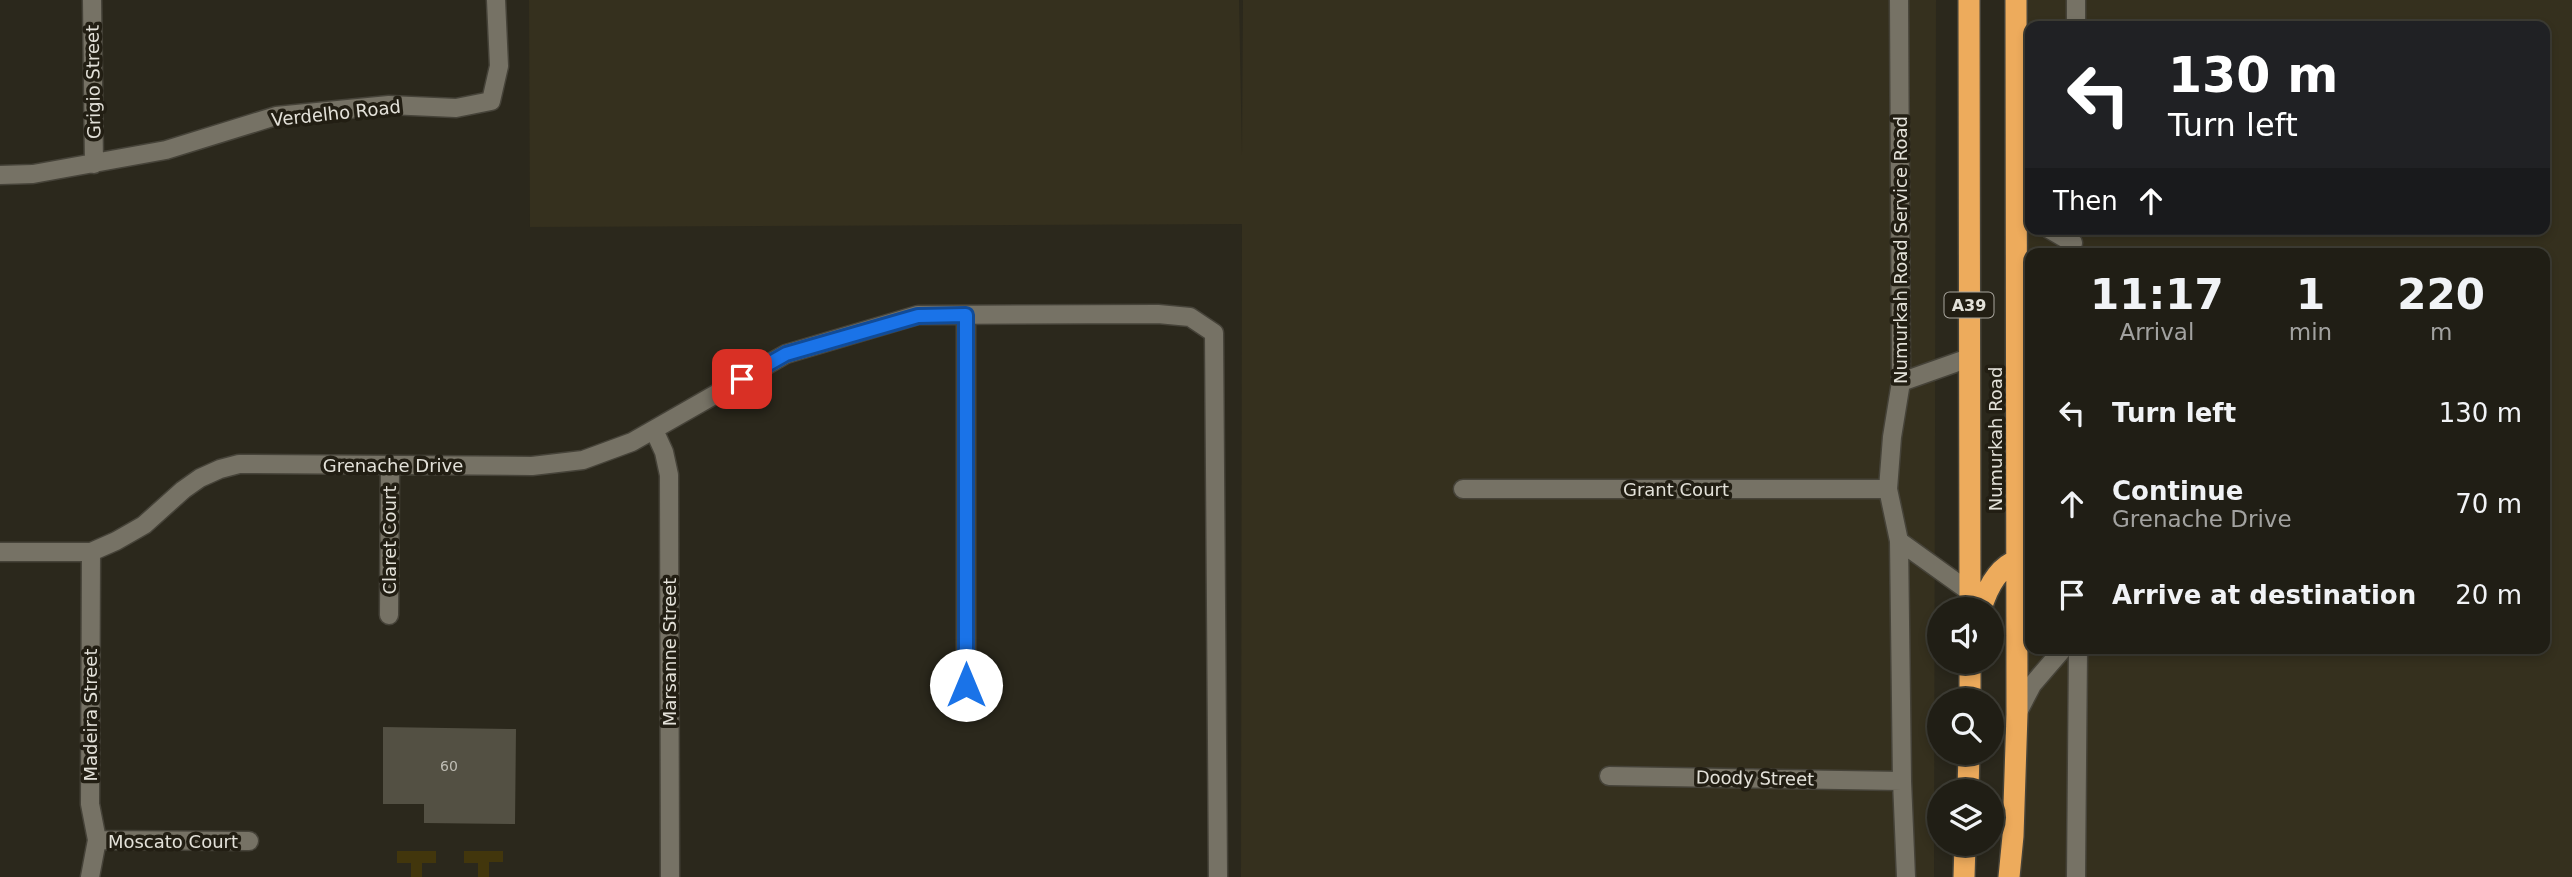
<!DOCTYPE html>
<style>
:root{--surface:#201e15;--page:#2d2b22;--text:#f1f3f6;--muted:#a2a2a0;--line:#3d3c34}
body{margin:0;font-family:"DejaVu Sans",sans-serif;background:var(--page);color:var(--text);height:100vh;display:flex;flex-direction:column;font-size:26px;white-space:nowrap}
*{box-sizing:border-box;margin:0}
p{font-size:23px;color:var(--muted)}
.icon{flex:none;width:38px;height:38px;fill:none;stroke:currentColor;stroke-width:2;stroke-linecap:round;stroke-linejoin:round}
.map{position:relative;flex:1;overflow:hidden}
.drawer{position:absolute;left:2025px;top:248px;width:525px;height:406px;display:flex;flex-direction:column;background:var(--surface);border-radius:14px;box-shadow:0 4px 10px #0003,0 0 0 2px var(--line)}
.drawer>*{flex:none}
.guide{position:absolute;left:2025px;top:21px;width:525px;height:214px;border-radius:14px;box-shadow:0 4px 10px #0003,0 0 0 2px var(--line);background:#202124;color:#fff;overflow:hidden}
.buttons{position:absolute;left:1927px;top:597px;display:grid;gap:14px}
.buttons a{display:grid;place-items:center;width:77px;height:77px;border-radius:50%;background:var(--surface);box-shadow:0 4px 10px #0003,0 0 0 2px var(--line);font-size:35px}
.pin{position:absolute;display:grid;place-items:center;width:60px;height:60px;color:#fff;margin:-30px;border-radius:14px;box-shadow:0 4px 10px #0006}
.me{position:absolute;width:77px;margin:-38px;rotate:0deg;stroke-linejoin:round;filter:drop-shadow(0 0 5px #0008)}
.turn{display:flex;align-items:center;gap:24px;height:147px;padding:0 28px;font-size:32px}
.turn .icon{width:91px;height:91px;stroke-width:2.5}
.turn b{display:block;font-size:49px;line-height:60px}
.then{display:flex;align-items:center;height:66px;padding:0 28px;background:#0003;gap:14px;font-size:26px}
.eta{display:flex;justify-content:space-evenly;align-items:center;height:119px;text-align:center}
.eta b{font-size:42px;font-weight:700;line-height:49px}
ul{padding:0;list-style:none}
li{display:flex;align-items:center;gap:21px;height:91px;padding:0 28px}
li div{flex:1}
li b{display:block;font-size:26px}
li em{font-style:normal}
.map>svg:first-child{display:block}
</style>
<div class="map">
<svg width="2572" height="877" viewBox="0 0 2572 877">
<rect width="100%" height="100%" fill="#2b281c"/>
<!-- built -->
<path fill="#35301e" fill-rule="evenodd" d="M 529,0 L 1239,0 L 1242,156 L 1243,0 L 1936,0 L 1934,877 L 1241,877 L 1242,224 L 530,227 Z
M 2026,0 L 2572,0 L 2572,877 L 2020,877 ZM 2030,26 L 2544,26 L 2544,229 L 2030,229 ZM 2030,254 L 2544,254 L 2544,649 L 2030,649 Z"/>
<!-- green -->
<path fill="#42360c" d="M 397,851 L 436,851 L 436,863 L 422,863 L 422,877 L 411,877 L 411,863 L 397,863 Z
M 464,851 L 503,851 L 503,862 L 489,862 L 489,877 L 478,877 L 478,863 L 464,863 Z"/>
<!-- building -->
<path fill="#535043" d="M 383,727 L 516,729 L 515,824 L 424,823 L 424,804 L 383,804 Z"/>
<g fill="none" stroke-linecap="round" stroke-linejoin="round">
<defs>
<path id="minor" d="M 92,0 L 94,164
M 1899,0 L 1901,382 L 1892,437 L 1888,489 L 1899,541 L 1902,781 L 1906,877
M 2076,26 L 2076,0
M 0,175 L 33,174 L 166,150 L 276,116 L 389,105 L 456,108 L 491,101 L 499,66 L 496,0
M 2049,229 L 2073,243
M 966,315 L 966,685
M 1901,382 L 1969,358
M 654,430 L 664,452 L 669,475 L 670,877
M 1463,489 L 1888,489
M 1899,541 L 1970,592
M 0,552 L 91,552 L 116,541 L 144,525 L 183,490 L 200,478 L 220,469 L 239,464 L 532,466 L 583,460 L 632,442 L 786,354 L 918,315 L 1158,314 L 1190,317 L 1214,333 L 1218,877
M 389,615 L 390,466
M 2017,714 L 2032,685 L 2063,649
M 1609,776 L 1902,781
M 97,840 L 249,841
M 90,877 L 97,840 L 90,804 L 91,552
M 2076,877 L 2078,649"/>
<path id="highway" d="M 1969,0 L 1970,609
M 1981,609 C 1987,589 1997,567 2018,560
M 1970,662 L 1970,700
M 1968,791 L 1969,752
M 1964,877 L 1965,844
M 2009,877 L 2013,836 L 2017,714 L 2016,0"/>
</defs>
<!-- minor casing -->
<use href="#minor" stroke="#464339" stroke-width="21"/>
<!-- highway casing -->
<use href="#highway" stroke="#464339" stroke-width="24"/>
<!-- minor -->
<use href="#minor" stroke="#767265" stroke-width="18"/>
<!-- highway -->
<use href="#highway" stroke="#edab5c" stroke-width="21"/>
</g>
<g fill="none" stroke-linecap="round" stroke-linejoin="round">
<defs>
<path id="route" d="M 742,379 L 786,354 L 918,316 L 966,315 L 966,685"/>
</defs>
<!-- route casing -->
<use href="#route" stroke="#114b97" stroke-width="18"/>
<!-- route -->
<use href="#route" stroke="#1a73e8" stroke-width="12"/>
</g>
<g text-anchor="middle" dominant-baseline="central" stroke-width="7" stroke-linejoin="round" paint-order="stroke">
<!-- number labels -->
<g font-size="14" fill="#bfbdb4">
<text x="449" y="766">60</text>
</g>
<!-- shield labels -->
<rect fill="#221e13" stroke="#a9a69e" stroke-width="2" x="1944.5" y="292.5" width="49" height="25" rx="5"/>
<g font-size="16" font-weight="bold" fill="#e3e1d9">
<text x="1969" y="305">A39</text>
</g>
<!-- street labels -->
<g font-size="18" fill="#e3e1d9" stroke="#221e13">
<text transform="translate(93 82) rotate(-91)">Grigio Street</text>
<text transform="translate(336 113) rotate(-6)">Verdelho Road</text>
<text transform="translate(1900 250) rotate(-90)">Numurkah Road Service Road</text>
<text transform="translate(1995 439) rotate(-90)">Numurkah Road</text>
<text x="393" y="465">Grenache Drive</text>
<text x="1676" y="489">Grant Court</text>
<text transform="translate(389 540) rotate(-90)">Claret Court</text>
<text transform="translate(669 652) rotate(-90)">Marsanne Street</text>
<text transform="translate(90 715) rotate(-90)">Madeira Street</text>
<text transform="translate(1755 778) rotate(1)">Doody Street</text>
<text x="173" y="841">Moscato Court</text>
</g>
</g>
</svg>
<div class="buttons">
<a><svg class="icon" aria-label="sound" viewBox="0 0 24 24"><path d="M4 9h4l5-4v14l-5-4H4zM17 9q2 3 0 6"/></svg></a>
<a><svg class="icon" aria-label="search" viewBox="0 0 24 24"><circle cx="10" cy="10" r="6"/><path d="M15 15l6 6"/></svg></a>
<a><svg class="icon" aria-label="layers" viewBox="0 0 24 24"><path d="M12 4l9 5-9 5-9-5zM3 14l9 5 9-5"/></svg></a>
</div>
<div class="pin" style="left:742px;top:379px;background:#d93025"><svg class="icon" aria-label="arrive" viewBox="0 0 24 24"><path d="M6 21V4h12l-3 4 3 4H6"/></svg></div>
<svg class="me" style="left:966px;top:685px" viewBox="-20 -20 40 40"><circle r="19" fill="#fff"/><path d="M0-13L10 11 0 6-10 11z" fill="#1a73e8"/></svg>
<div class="guide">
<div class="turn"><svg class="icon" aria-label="left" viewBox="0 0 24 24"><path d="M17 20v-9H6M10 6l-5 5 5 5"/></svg><div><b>130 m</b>Turn left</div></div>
<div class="then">Then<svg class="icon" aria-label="ahead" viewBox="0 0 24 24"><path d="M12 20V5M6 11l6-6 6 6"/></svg></div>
</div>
<section class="drawer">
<div class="eta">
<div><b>11:17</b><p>Arrival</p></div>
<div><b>1</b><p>min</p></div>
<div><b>220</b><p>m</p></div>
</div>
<ul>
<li><svg class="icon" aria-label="left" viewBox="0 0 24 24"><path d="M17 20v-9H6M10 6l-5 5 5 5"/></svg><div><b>Turn left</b></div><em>130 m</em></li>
<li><svg class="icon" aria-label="ahead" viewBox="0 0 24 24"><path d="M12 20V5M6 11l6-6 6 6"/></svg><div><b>Continue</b><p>Grenache Drive</p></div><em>70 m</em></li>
<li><svg class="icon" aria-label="arrive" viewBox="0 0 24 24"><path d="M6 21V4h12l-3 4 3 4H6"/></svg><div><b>Arrive at destination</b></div><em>20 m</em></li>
</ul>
</section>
</div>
